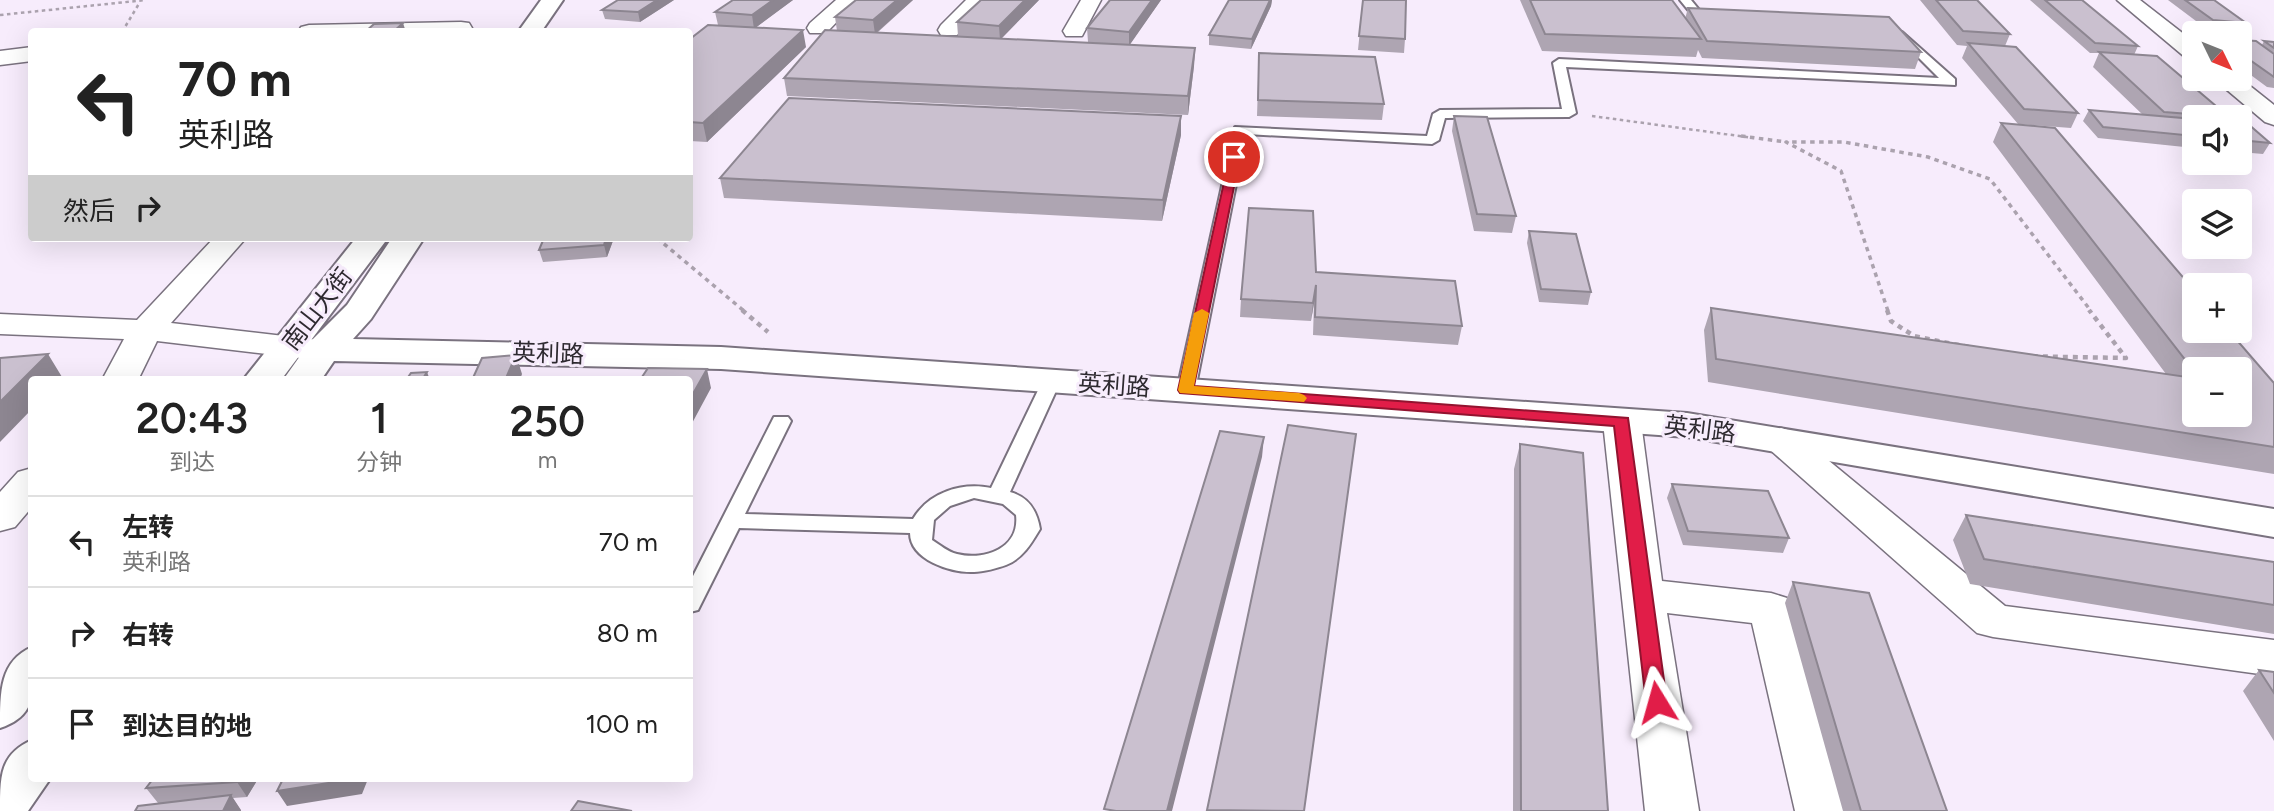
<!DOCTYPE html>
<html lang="zh">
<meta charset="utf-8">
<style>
:root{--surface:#fff;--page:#f2f2f2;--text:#222;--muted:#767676;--line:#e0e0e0}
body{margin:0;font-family:Figtree,"Noto Sans SC",sans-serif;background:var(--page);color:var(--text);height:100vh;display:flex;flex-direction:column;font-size:26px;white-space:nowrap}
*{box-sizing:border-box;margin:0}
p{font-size:23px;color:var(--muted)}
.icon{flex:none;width:38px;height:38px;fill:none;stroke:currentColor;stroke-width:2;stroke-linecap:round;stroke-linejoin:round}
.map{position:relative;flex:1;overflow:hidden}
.sheet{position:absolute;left:28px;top:376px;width:665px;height:406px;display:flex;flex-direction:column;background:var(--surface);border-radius:7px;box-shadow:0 7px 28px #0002}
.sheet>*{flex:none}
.guide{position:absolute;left:28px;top:28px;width:665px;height:214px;border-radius:7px;box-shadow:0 7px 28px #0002;background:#fff;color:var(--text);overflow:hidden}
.needle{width:46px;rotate:133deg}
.controls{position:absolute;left:2182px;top:21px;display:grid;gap:14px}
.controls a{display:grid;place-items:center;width:70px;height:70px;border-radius:7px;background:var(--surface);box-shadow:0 7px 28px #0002;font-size:35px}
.pin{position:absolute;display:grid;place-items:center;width:60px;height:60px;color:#fff;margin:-30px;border:4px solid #fff;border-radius:50%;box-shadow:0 2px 7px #0007}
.me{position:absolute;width:77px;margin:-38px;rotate:352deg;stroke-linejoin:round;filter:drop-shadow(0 0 5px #0008)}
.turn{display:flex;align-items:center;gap:24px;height:147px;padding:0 35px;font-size:32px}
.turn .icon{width:91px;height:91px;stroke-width:2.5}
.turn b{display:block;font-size:49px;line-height:60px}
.then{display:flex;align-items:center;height:66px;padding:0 35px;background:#0003;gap:14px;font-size:26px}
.eta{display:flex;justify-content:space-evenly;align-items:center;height:119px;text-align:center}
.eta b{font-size:42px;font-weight:600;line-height:49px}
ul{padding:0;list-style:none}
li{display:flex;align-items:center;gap:21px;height:91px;padding:0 35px;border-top:2px solid var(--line)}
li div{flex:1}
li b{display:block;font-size:26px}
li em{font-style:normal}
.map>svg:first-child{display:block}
</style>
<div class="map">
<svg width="2274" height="811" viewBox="0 0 2274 811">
<rect width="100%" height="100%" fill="#f7ecfc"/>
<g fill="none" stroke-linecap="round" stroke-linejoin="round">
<defs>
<path id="service" d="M 1680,0 L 1691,0 L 1705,17 L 1716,21 L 1710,24 L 1698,22 Z
M 1902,32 L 1955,79 L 1955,85 L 1566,67 L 1576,113 L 1569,117 L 1445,118 L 1439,140 L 1432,144 L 1246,134 L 1195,390 L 1186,396 L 1177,390 L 1235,127 L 1427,136 L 1433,114 L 1440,110 L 1562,109 L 1553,63 L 1559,59 L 1939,78 L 1896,35 Z
M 1052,374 L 1061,380 L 1010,492 C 1029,497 1037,511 1040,529 C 1031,544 1023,558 1006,565 C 998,568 983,572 974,572 C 951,573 910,560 910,533 L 739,528 L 698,610 L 690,612 L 690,582 L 774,417 L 788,417 L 791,421 L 745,514 L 913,519 C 929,492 962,482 991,488 L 1043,380 ZM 974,498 L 1003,504 L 1016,515 C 1020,548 985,561 957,554 C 948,552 940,545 932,540 L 934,520 L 950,506 Z"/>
<path id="minor" d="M 836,0 L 858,0 L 826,33 L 810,33 L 807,28 L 810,23 Z
M 966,0 L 988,0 L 957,35 L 941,35 L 938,30 L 941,25 Z
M 1081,0 L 1101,0 L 1082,36 L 1066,36 L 1063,31 Z
M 2117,0 L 2140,0 L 2194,42 L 2194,60 L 2186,58 Z
M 461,22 L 469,23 L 472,28 L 469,32 L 298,32 L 301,27 L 309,25 Z
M 32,47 L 32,61 L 0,65 L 0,51 Z
M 2240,78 L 2274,105 L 2274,125 L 2265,122 L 2214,79 Z
M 214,238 L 246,238 L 171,323 L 318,340 L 330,343 L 335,350 L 330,357 L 318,360 L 157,341 L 138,380 L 102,380 L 124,339 L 0,334 L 0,314 L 137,320 Z
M 1622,411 L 1635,414 L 1641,422 L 1662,581 L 1771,593 L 1787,598 L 1793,609 L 1849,811 L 1795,811 L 1752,623 L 1667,613 L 1699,811 L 1645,811 L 1603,422 L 1609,414 Z
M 1781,428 L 1794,432 L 2005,606 L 2274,640 L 2274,676 L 1993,637 L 1977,633 L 1768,448 L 1762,440 L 1768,432 Z
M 32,468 L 32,507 L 15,527 L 0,531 L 0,492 L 18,472 Z"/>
<path id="tertiary" d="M 541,0 L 563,0 L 541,32 L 518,32 Z
M 356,238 L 388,238 L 281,380 L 243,380 Z
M 392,238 L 424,238 L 371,319 L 353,339 L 721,347 L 1687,413 L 2274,509 L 2274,537 L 1687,437 L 721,369 L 334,361 L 321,380 L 283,380 L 310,342 L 347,305 Z
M 32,647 C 32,685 42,714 0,728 C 0,691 0,661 32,647 Z
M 32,740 L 32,779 L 50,779 L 28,811 L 0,811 C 0,776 0,754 32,740 Z"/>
</defs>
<!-- service casing -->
<use href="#service" stroke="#7a727f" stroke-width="4"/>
<!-- minor casing -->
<use href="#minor" stroke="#7a727f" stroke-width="3"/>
<!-- tertiary casing -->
<use href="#tertiary" stroke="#7a727f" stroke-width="4"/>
<!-- path-far2 -->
<path stroke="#aba2ae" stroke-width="2.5" stroke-dasharray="3.5 3.5" stroke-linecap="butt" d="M 0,15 L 146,0
M 122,32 L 140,2
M 1592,116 L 1754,138"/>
<!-- path-far1 -->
<path stroke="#aba2ae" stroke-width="3.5" stroke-dasharray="4.5 4.5" stroke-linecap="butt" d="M 1741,136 L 1786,142
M 657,238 L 744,311
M 1888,311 L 1841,171 L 1786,142 L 1844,142 L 1928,157 L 1990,179 L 2091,311"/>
<!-- path -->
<path stroke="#aba2ae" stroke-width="4.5" stroke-dasharray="5 5" stroke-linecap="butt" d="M 742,310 L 768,332
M 1887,310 L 1891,321 L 1914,336 L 2013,356 L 2126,358 L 2089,310"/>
<!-- service -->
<use href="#service" fill="#fff" fill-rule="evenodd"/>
<!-- minor -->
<use href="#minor" fill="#fff" fill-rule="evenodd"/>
<!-- tertiary -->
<use href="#tertiary" fill="#fff" fill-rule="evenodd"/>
</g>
<!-- wall -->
<path fill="#aea5b2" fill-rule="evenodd" d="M 674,0 L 640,22 L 605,19 L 602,10 Z
M 733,0 L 793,0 L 756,27 L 806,47 L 707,142 L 690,141 L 690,39 L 718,25 L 715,12 Z
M 856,0 L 913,0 L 877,33 L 977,38 L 958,36 L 957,22 L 981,0 L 1039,0 L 1001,39 L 1104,44 L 1088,42 L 1087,28 L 1110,0 L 1161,0 L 1129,45 L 1195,48 L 1194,66 L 1188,115 L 787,96 L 784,78 L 837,31 L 835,17 Z
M 1229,0 L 1272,0 L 1271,6 L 1251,49 L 1209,45 L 1209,35 Z
M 1363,0 L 1405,39 L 1404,53 L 1358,50 Z
M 1520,0 L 1672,0 L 1685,19 L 1688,8 L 1921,52 L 1915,69 L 1702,58 L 1698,50 L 1696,57 L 1542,51 Z
M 1920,0 L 1977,0 L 2010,34 L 2005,46 L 2078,113 L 2071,128 L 2018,124 L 1962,58 L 1967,46 L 1957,45 Z
M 2030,0 L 2082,0 L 2138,46 L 2134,55 L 2228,117 L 2194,117 L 2194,148 L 2098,138 L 2083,121 L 2089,110 L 2143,115 L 2093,67 L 2099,53 L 2090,53 Z
M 2168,0 L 2214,0 L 2246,23 L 2241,32 L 2208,30 Z
M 2240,40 L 2262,45 L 2264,41 L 2274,42 L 2274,88 L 2267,87 L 2240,67 Z
M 1259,53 L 1384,104 L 1382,120 L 1257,116 Z
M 1181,116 L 1181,135 L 1162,221 L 724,198 L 720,178 Z
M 1454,116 L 1516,216 L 1512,233 L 1474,231 L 1452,131 Z
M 2001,123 L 2274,383 L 2274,474 L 1708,382 L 1704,330 L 1711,308 L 2166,374 L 1993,142 ZM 2194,369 L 2240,415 L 2194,415 Z
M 2240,123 L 2270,143 L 2263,154 L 2240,152 Z
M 1529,231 L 1591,292 L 1588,305 L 1539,302 L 1527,243 Z
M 614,238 L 607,257 L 543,262 L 539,250 Z
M 1316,272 L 1462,326 L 1458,345 L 1313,335 L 1314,303 L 1311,321 L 1240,317 L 1241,299 Z
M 1520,444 L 1608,811 L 1513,811 L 1514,469 Z
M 1672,484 L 1789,538 L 1783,553 L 1683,545 L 1667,498 Z
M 1966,515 L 2274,562 L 2274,634 L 1970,584 L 1953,540 Z
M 1793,582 L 1947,811 L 1843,811 L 1785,603 Z
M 2259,670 L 2274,672 L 2274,741 L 2243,691 Z
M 153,779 L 258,779 L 247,797 L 233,798 L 241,811 L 135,811 L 158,803 L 146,788 Z"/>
<!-- shaded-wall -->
<path fill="#8d8691" d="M 657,0 L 674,0 L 640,22 L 638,12 Z
M 773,0 L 793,0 L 754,29 L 752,15 Z
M 897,0 L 913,0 L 875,34 L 873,20 Z
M 1025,0 L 1039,0 L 1000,40 L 999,26 Z
M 1152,0 L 1161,0 L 1129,46 L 1129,32 Z
M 1270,0 L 1272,0 L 1271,6 L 1251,49 L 1252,39 Z
M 403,23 L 406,32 L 393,32 Z
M 803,30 L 806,47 L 707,142 L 703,123 Z
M 1195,48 L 1194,66 L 1188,115 L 1188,96 Z
M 1181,116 L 1181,135 L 1162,221 L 1163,200 Z
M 606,238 L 614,238 L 607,257 L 604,245 Z
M 1316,285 L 1314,303 L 1311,321 L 1313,303 Z
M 48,354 L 62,377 L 59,380 L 32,380 L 32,409 L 0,442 L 0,402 Z
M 516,355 L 522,374 L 520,380 L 506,380 L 506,378 Z
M 707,369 L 711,388 L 690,427 L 690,399 Z
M 427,372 L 430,380 L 422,380 Z
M 1264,437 L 1262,457 L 1172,811 L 1167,811 Z
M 690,441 L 693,456 L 690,464 Z
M 239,779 L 258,779 L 247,797 L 237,782 Z
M 354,779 L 368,779 L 362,794 L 287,806 L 277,791 Z
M 231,795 L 241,810 L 241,811 L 223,811 Z"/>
<!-- building -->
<path fill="#cac0cf" stroke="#8d8691" stroke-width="2" d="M 618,0 L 657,0 L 638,12 L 602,10 Z
M 733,0 L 773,0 L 752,15 L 715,12 Z
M 856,0 L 897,0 L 873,20 L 835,17 Z
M 981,0 L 1025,0 L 999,26 L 957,22 Z
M 1110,0 L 1152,0 L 1129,32 L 1087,28 Z
M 1229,0 L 1270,0 L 1252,39 L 1209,35 Z
M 1363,0 L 1406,0 L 1405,39 L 1359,36 Z
M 1530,0 L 1672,0 L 1701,39 L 1545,34 Z
M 1936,0 L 1977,0 L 2010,34 L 1963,31 Z
M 2045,0 L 2082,0 L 2138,46 L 2095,43 Z
M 2185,0 L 2214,0 L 2246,23 L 2213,20 Z
M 1688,8 L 1889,17 L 1921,52 L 1707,41 Z
M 403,23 L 393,32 L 365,32 L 374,24 Z
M 708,25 L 803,30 L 703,123 L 690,122 L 690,39 Z
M 825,30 L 1195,48 L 1188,96 L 784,78 Z
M 2240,40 L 2256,41 L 2274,54 L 2274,77 L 2240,53 Z
M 2264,41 L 2274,42 L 2274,48 Z
M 1968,43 L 2016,47 L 2078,113 L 2024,109 Z
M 2099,52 L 2157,56 L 2229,117 L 2164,112 Z
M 1259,53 L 1375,57 L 1384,104 L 1258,100 Z
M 789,98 L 1181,116 L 1163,200 L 720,178 Z
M 2089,110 L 2194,119 L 2194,136 L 2103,127 Z
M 1454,116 L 1487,117 L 1516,216 L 1477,214 Z
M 2001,123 L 2055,128 L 2194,290 L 2194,331 L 2229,331 L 2274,383 L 2274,447 L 1716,359 L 1711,308 L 2194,378 L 2194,415 L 2240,415 L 2240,369 L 2194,369 L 2194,371 Z
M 2240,123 L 2247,123 L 2270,143 L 2240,140 Z
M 1249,208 L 1313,211 L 1316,272 L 1455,281 L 1462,326 L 1315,317 L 1316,285 L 1313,303 L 1241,299 Z
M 1529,231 L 1576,234 L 1591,292 L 1541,289 Z
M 544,238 L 606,238 L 604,245 L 539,250 Z
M 48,354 L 0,402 L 0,358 Z
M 516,355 L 506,378 L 514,380 L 472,380 L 482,358 Z
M 648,368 L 707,369 L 690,399 L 690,380 L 640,380 Z
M 427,372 L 422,380 L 406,380 L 411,373 Z
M 1288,425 L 1356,434 L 1304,811 L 1207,810 Z
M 1220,431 L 1264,437 L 1167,811 L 1116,811 L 1104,809 Z
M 1520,444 L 1583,453 L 1608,811 L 1521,811 Z
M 1672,484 L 1768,491 L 1789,538 L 1688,531 Z
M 1966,515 L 2274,562 L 2274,605 L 1984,559 Z
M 1793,582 L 1869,593 L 1947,811 L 1861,811 Z
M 2259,670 L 2274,672 L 2274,693 Z
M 153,779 L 239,779 L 237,782 L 146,788 Z
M 283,779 L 354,779 L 277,791 Z
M 231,795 L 223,811 L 135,811 L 138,806 Z
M 578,801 L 632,811 L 571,811 Z"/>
<!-- route -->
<path fill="#e11d48" stroke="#92132f" stroke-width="2" d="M 1230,155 L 1240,157 L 1194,386 L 1628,418 L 1667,702 L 1664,708 L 1657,710 L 1649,708 L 1646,702 L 1614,426 L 1180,393 L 1178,390 Z"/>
<!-- slow -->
<path fill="#f59e0b" d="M 1202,309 L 1209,313 L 1194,386 L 1299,393 L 1304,395 L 1307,398 L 1304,402 L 1180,393 L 1178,390 L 1194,313 Z"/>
<g text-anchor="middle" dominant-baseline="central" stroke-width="6" stroke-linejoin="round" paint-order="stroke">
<!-- street labels -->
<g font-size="24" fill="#2e2a30" stroke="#f7ecfc">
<text transform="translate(317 309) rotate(-52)">南山大街</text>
<text transform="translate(548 353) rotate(2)">英利路</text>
<text transform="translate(1114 385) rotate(4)">英利路</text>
<text transform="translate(1700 429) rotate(7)">英利路</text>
</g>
</g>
</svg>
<div class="controls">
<a><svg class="needle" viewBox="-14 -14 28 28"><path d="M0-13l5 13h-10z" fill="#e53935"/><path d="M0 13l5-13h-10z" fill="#767676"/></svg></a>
<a><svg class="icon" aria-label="sound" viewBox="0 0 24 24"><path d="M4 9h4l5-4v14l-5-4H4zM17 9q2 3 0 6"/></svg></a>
<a><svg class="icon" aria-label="layers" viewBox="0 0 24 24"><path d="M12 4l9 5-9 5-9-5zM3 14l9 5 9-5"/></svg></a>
<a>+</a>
<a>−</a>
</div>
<div class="pin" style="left:1234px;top:157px;background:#d93025"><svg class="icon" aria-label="arrive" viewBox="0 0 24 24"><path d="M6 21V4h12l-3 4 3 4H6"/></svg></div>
<svg class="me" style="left:1657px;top:702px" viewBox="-20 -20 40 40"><path d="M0-17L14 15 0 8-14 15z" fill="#e11d48" stroke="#fff" stroke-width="4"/></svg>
<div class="guide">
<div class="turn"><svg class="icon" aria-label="left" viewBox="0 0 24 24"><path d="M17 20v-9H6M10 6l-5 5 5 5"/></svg><div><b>70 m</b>英利路</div></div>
<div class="then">然后<svg class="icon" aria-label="right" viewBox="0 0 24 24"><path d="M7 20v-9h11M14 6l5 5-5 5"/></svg></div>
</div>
<section class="sheet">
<div class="eta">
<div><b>20:43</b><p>到达</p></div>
<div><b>1</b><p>分钟</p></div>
<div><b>250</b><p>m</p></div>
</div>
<ul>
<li><svg class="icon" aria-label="left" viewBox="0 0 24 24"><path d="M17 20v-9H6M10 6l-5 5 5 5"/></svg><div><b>左转</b><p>英利路</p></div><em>70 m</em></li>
<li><svg class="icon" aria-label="right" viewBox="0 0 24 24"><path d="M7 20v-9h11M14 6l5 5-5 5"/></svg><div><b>右转</b></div><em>80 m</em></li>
<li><svg class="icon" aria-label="arrive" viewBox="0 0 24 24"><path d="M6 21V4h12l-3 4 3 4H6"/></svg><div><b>到达目的地</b></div><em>100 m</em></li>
</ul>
</section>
</div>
